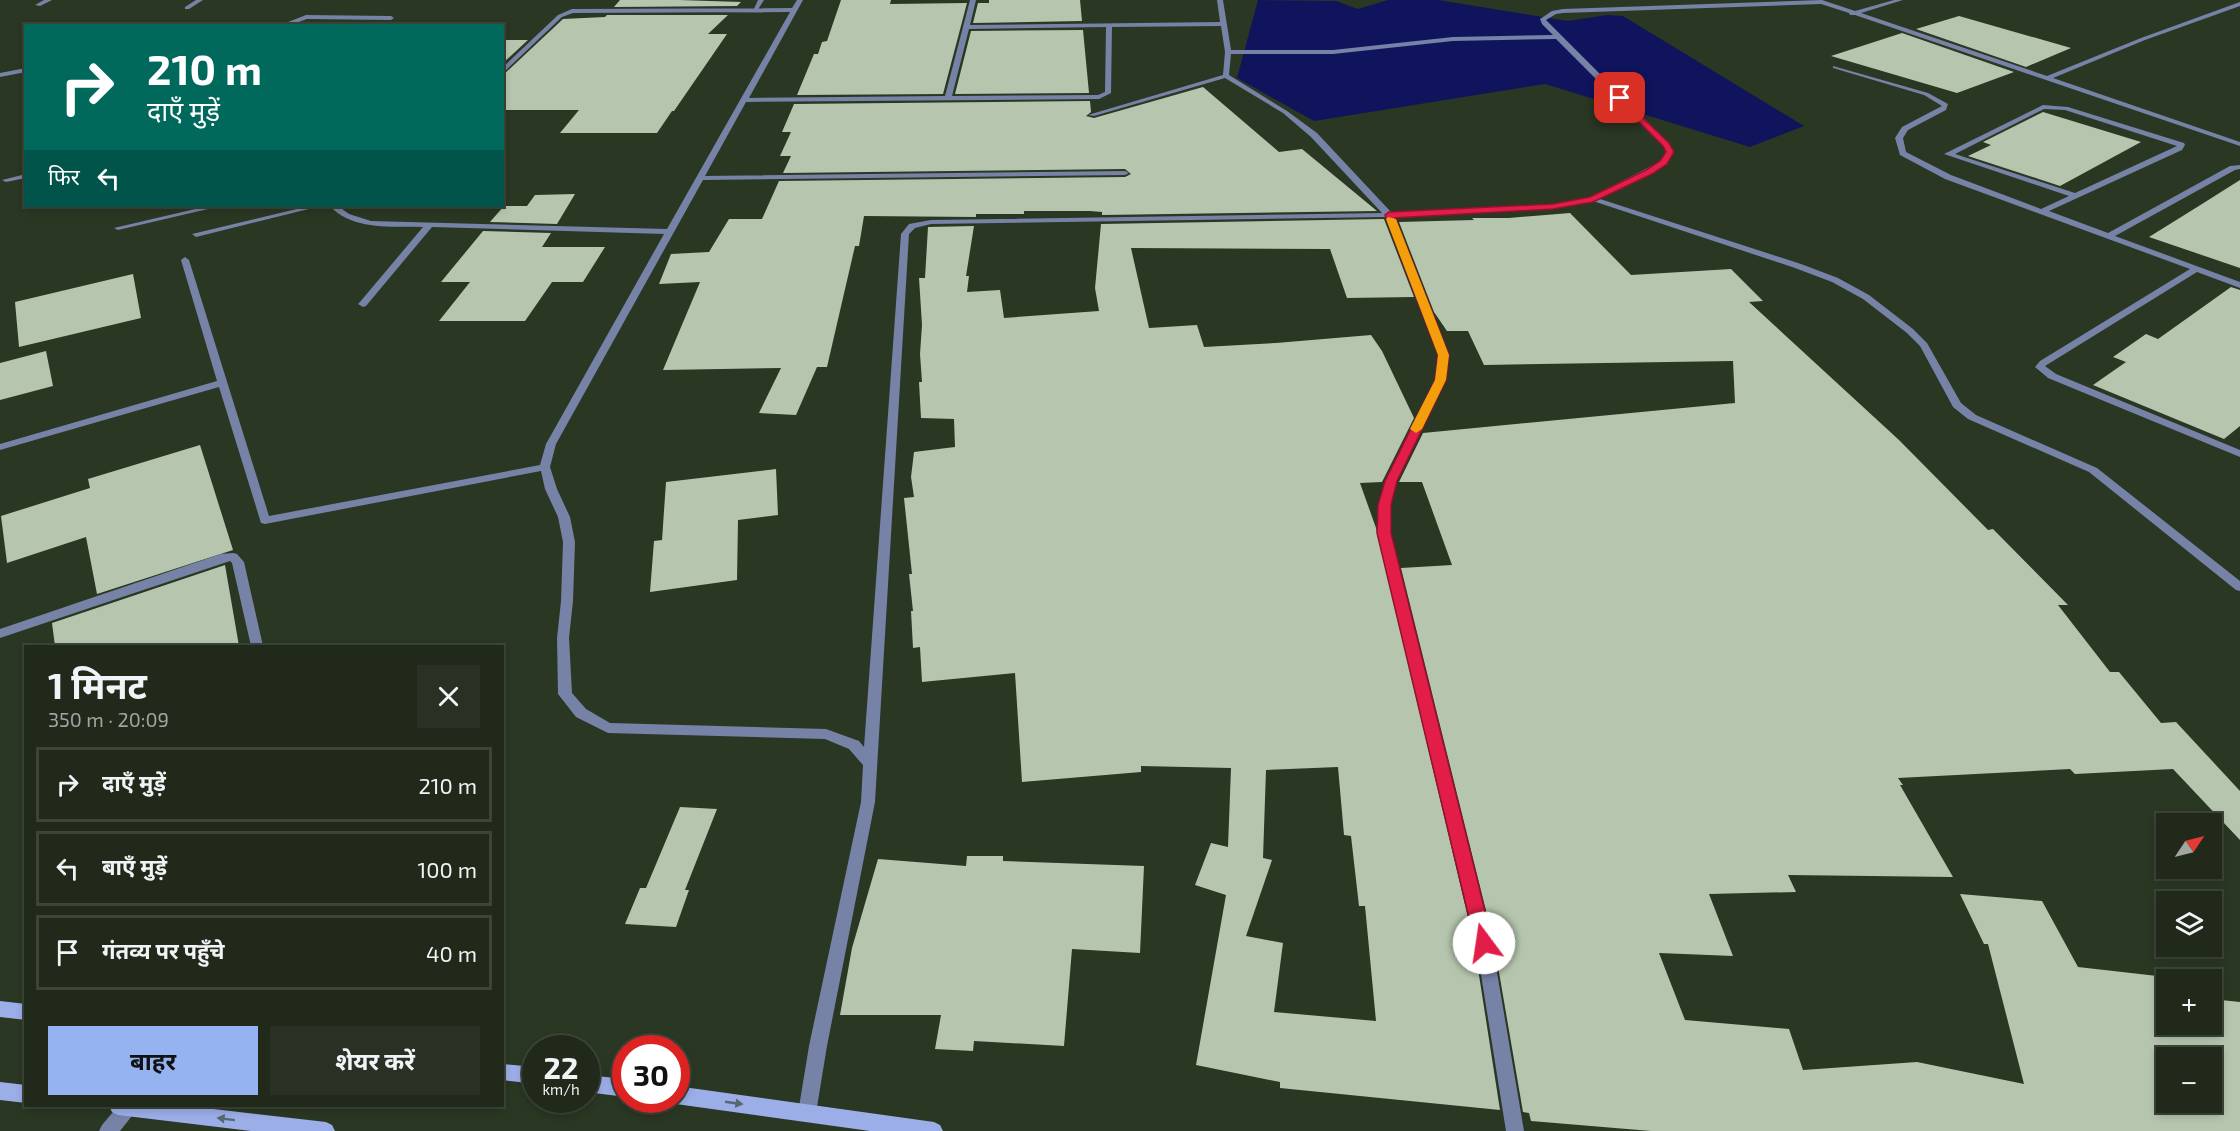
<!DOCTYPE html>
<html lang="hi">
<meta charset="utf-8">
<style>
:root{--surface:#20291a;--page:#283123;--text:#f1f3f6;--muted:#a2a6a2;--line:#3d4539;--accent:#95b2f1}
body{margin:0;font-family:"Exo 2","Noto Sans Devanagari",sans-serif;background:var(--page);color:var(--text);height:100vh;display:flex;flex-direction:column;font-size:22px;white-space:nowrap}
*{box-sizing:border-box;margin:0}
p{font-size:20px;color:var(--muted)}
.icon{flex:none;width:33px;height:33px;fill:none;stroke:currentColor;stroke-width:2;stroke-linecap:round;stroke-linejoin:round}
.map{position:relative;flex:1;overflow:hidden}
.sheet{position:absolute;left:24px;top:645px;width:480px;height:462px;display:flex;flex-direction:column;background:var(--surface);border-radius:0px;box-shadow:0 3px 9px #0003,0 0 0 2px var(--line)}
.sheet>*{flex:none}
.guide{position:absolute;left:24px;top:24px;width:480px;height:183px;border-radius:0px;box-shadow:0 3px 9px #0003,0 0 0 2px var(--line);background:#00695c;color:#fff;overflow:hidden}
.needle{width:39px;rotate:55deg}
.buttons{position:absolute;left:2156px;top:813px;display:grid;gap:12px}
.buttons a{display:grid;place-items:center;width:66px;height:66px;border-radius:0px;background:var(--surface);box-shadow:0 3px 9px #0003,0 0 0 2px var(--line);font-size:30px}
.speed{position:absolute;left:522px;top:1035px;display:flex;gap:12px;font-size:30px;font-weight:700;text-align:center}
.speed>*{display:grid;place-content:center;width:78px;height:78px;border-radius:50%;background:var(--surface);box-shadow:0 3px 9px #0003,0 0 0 2px var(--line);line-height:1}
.speed small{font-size:15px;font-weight:400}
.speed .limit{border:9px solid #d22;background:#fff;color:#111}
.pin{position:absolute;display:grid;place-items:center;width:51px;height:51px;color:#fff;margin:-26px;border-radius:12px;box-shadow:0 3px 9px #0006}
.me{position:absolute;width:66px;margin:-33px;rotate:346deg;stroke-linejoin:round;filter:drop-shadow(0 0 4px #0008)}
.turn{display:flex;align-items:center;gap:21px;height:126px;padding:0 24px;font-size:27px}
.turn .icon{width:78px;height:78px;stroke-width:2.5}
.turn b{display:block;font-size:42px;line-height:51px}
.then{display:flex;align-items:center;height:57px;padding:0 24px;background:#0003;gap:12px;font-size:22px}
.round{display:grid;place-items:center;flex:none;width:63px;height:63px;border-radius:0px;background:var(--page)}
.summary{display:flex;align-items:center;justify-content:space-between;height:102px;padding:0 24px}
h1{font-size:36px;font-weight:700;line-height:45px}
.primary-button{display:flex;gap:12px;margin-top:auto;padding:12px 24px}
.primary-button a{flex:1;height:69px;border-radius:0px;background:var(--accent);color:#111;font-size:24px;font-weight:700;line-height:69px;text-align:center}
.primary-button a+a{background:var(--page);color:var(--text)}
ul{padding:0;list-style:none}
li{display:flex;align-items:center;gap:18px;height:75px;margin:0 12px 9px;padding:0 12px;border:3px solid var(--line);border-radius:0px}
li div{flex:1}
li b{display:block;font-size:22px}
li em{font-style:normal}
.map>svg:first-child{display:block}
</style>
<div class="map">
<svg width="2240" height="1131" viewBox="0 0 2240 1131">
<rect width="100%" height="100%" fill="#2a3723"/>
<!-- water -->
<path fill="#10145d" d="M 1258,0 L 1336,1 L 1358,9 L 1388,0 L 1438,0 L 1568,21 L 1607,15 L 1623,16 L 1804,126 L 1750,147 L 1545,84 L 1314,121 L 1237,78 Z"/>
<!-- building -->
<path fill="#b6c6ae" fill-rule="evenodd" d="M 620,0 L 679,0 L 741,2 L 737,6 L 614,7 Z
M 841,0 L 891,0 L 890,4 L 967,3 L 943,94 L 797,95 L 814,54 L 818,54 L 822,42 L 827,41 Z
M 989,0 L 1080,0 L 1082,21 L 973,23 L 978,3 L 989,3 Z
M 607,15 L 728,15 L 708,34 L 727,34 L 674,111 L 672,111 L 657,133 L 560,133 L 579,110 L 502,110 L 502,76 L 563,19 L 605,17 Z
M 1959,16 L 2071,48 L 2026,67 L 1916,29 Z
M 1083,30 L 1089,93 L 955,94 L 971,31 Z
M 1902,33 L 2014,72 L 1957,93 L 1831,56 Z
M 502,40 L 528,40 L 502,64 Z
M 1203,87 L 1279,152 L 1302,149 L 1377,211 L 1102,215 L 1102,212 L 1090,211 L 1024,211 L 1024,214 L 976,214 L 976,217 L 864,216 L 859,246 L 855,246 L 827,367 L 817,367 L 796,415 L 759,413 L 781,368 L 663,370 L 700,282 L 659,284 L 671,254 L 709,252 L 729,219 L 762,219 L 779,181 L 1125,177 L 1131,174 L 1125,169 L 783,173 L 791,156 L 780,156 L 791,132 L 782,132 L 794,104 L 1090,101 L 1091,112 L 1086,116 L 1094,118 Z
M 2043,112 L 2141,142 L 2060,186 L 1968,156 L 1991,145 L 1983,142 Z
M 2240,180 L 2240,268 L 2149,237 L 2202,204 Z
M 575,194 L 557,224 L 490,222 L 504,206 L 527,206 L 535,195 Z
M 1570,213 L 1631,275 L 1731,269 L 1763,301 L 1749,302 L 1899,440 L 1988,530 L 1993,529 L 2068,605 L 2058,605 L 2110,672 L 2119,672 L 2161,723 L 2176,722 L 2240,791 L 2240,840 L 2173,769 L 2075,774 L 2070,769 L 1898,778 L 1903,785 L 1900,785 L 1953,877 L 1788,875 L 1796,892 L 1709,894 L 1733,956 L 1659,953 L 1685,1020 L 1789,1029 L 1803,1070 L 1917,1062 L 2024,1084 L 1988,944 L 1984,944 L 1960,894 L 2042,901 L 2078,967 L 2166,977 L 2166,1024 L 2211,1024 L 2211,999 L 2240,1002 L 2240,1131 L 1651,1131 L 1531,1121 L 1529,1113 L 1523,1112 L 1494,943 L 1401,568 L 1452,565 L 1422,482 L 1399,482 L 1423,433 L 1735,403 L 1733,361 L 1484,365 L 1468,331 L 1447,331 L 1434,312 L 1399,222 L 1474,220 L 1472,218 L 1509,218 ZM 2166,1058 L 2211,1058 L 2211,1102 L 2166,1102 Z
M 1384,219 L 1414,297 L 1347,298 L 1330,249 L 1131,248 L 1149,328 L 1197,325 L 1204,347 L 1276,343 L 1371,335 L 1382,351 L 1414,418 L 1382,482 L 1360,483 L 1376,528 L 1474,943 L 1500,1110 L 1280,1088 L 1280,1082 L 1196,1065 L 1226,895 L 1195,885 L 1211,843 L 1228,847 L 1231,768 L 1141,766 L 1141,772 L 1022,782 L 1015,673 L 922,682 L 920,647 L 913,648 L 911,611 L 913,611 L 909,574 L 912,574 L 904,498 L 914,497 L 911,477 L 914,452 L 955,447 L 954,419 L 921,418 L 919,382 L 922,382 L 920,354 L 922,325 L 919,278 L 925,278 L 928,227 L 974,226 L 966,276 L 969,276 L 967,292 L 1000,290 L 1004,318 L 1099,311 L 1095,288 L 1101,224 ZM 1338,767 L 1344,835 L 1351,836 L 1359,906 L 1365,906 L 1376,1021 L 1274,1012 L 1283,943 L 1246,936 L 1272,860 L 1263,858 L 1266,770 Z
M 483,231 L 551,233 L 542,247 L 605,247 L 583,282 L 552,282 L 525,321 L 439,321 L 470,282 L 441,282 Z
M 133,274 L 141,318 L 19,347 L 15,302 Z
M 2231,287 L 2240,290 L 2240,426 L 2224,439 L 2093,385 L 2126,362 L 2113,357 L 2146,334 L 2158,339 Z
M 46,351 L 53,386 L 0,400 L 0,363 Z
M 200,445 L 233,550 L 97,594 L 86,537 L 7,563 L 1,516 L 90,488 L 88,479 Z
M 776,469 L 778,515 L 738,520 L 737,580 L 650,592 L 654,541 L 662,540 L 666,482 Z
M 225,565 L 239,646 L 55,646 L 52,623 Z
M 680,807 L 717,809 L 685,890 L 689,890 L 676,927 L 625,924 L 640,888 L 646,888 Z
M 967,856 L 1003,856 L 1003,861 L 1144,866 L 1140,953 L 1072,949 L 1064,1046 L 974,1041 L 973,1051 L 935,1049 L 941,1015 L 840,1015 L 852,948 L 878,859 L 966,866 Z"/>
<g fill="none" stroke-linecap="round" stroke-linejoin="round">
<!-- lane -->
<path fill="#7682a6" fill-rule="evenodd" d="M 758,0 L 764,0 L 757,11 L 753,11 Z
M 26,68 L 26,72 L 0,77 L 0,73 Z"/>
<!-- street -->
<path fill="#7682a6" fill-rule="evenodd" d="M 44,0 L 52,0 L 40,6 L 35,5 Z
M 196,0 L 203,0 L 189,9 L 185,9 L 185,7 Z
M 797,0 L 803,0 L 749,98 L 945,96 L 970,0 L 976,0 L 970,25 L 1220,22 L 1217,0 L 1223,0 L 1231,50 L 1333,50 L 1453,37 L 1553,35 L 1542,24 L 1540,19 L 1552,11 L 1563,9 L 1822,0 L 1855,11 L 1894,0 L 1903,0 L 1861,13 L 2047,76 L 2141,38 L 2240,2 L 2240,6 L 2145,40 L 2053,78 L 2240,142 L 2240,146 L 1855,15 L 1850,15 L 1849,13 L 1821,4 L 1563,13 L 1556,14 L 1546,20 L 1669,143 L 1674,152 L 1667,164 L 1600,199 L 1801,264 L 1838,278 L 1869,295 L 1913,329 L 1927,343 L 1961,403 L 1976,415 L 2097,468 L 2240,581 L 2240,591 L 2236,590 L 2089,472 L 1968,419 L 1953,407 L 1920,346 L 1907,333 L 1863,299 L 1832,282 L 1795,268 L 1593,201 L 1553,208 L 1394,217 L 1449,355 L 1446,380 L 1397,481 L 1390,505 L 1390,533 L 1492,943 L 1524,1131 L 1506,1131 L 1476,943 L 1378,533 L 1378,505 L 1385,481 L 1436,380 L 1439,355 L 1386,217 L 931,224 L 915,228 L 909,234 L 875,802 L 827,1046 L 816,1113 L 813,1119 L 807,1122 L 801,1119 L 798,1113 L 809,1046 L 861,802 L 863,765 L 849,749 L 825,739 L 608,733 L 576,717 L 558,694 L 557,638 L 561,601 L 563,542 L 558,517 L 545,489 L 541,471 L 265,524 L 261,523 L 219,387 L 0,450 L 0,444 L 217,381 L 181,260 L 185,257 L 189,260 L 269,516 L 540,465 L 546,444 L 664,234 L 432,227 L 366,306 L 363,307 L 358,304 L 360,302 L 423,227 C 392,226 353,231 330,206 L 338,206 L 349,214 L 371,221 L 667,229 L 790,12 L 573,13 L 562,17 L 502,74 L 502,68 L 558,15 L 572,9 L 792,8 ZM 1221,26 L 1225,52 L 1223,75 L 1088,115 L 1094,116 L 1225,78 L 1283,113 L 1311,137 L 1382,213 L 931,220 L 909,224 L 901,234 L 864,747 L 859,741 L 826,729 L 610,723 L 586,709 L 572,693 L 569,638 L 573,601 L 575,542 L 570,517 L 557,489 L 550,467 L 556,444 L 703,180 L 1125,175 L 1129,173 L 1125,171 L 705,176 L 746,102 L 1099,99 L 1111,93 L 1112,27 ZM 1106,27 L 1105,92 L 1098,95 L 952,96 L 969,29 ZM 1556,39 L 1663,146 L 1666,152 L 1661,161 L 1591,197 L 1553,204 L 1391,212 L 1317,133 L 1287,111 L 1229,75 L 1231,54 L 1333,54 L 1453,41 Z
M 306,15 L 391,16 L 394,18 L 391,20 L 307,19 L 288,26 L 278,26 Z
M 1833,66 L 1928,93 L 1948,104 L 1946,110 L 1908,130 L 1903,138 L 1906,152 L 1951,175 L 2041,209 L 2069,196 L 1944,154 L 2043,105 L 2068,107 L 2184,143 L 2185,145 L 2182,150 L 2049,211 L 2108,233 L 2230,166 L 2240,165 L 2240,169 L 2235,170 L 2115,236 L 2240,282 L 2240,288 L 2197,272 L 2045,366 L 2056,374 L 2240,450 L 2240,457 L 2048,378 L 2035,367 L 2040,361 L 2190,269 L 1945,179 L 1900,155 L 1895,138 L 1902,127 L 1942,106 L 1924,95 L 1833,68 ZM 2044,109 L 2065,110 L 2177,146 L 2075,193 L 1955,154 Z
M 26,174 L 26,178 L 6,182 L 2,180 Z
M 208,206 L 221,206 L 118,230 L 114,228 Z
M 309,206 L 321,206 L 196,237 L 192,234 Z
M 233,553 L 237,554 L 244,562 L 263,646 L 251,646 L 232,563 L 230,561 L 0,638 L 0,629 L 221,554 Z
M 118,1106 L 138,1106 L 135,1112 L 120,1131 L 99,1131 L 102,1125 Z"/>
<!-- secondary -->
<path fill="#9caee8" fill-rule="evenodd" d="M 0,1001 L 26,1004 L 26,1020 L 0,1017 Z
M 502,1064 L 536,1067 L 536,1084 L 502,1080 Z
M 586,1075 L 626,1079 L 626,1097 L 586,1092 Z
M 0,1082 L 26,1085 L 26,1103 L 0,1100 Z
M 676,1086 L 934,1122 L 940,1125 L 943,1131 L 870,1131 L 676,1104 L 669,1100 L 676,1100 Z
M 109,1106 L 188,1106 L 326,1122 L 332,1125 L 335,1131 L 251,1131 L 118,1115 L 112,1112 Z"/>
</g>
<!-- one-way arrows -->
<defs><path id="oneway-solid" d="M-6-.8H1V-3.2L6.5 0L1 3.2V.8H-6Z" transform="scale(1.5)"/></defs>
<g fill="#586772">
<use href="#oneway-solid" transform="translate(734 1103) rotate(8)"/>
<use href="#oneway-solid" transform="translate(226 1119) rotate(-173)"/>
</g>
<!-- route -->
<path fill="#e11d48" stroke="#92132f" stroke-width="1.5" d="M 1620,96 L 1669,143 L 1674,152 L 1667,164 L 1652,174 L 1593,202 L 1553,209 L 1395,218 L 1449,355 L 1446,380 L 1397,481 L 1391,505 L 1391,533 L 1493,943 L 1490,949 L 1484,951 L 1477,949 L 1475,943 L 1377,533 L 1378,505 L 1385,481 L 1435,380 L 1438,355 L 1385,215 L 1389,212 L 1553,204 L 1590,197 L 1646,170 L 1660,161 L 1666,152 L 1663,146 L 1617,100 L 1616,98 Z"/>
<!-- slow -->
<path fill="#f59e0b" d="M 1388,217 L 1396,219 L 1449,355 L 1446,380 L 1422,429 L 1416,433 L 1410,429 L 1435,380 L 1438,355 L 1386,219 Z"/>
</svg>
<div class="buttons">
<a><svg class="needle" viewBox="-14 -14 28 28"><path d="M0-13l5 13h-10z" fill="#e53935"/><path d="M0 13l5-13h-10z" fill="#a2a6a2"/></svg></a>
<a><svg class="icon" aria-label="layers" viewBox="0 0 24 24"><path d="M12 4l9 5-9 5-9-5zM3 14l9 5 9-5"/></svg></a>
<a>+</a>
<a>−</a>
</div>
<div class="speed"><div>22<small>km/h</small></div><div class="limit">30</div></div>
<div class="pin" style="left:1620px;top:98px;background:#d93025"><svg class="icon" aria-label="arrive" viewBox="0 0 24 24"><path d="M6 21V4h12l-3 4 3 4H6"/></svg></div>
<svg class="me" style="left:1484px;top:943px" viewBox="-20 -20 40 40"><circle r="19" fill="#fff"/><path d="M0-13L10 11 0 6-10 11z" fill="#e11d48"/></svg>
<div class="guide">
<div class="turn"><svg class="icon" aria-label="right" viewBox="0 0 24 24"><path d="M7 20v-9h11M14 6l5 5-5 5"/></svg><div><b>210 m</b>दाएँ मुड़ें</div></div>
<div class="then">फिर<svg class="icon" aria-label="left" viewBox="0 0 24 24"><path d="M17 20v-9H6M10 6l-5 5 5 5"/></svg></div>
</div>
<section class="sheet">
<div class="summary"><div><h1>1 मिनट</h1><p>350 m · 20:09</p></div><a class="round"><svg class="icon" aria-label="close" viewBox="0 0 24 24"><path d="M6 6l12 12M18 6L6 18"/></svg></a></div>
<ul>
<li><svg class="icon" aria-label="right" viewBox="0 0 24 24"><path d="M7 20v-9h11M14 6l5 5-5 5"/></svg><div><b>दाएँ मुड़ें</b></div><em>210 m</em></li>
<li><svg class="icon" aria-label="left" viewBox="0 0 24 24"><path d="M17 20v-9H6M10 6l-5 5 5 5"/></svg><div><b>बाएँ मुड़ें</b></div><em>100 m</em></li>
<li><svg class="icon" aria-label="arrive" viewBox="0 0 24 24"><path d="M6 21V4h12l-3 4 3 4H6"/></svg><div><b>गंतव्य पर पहुँचे</b></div><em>40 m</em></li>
</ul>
<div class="primary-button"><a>बाहर</a><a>शेयर करें</a></div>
</section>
</div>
